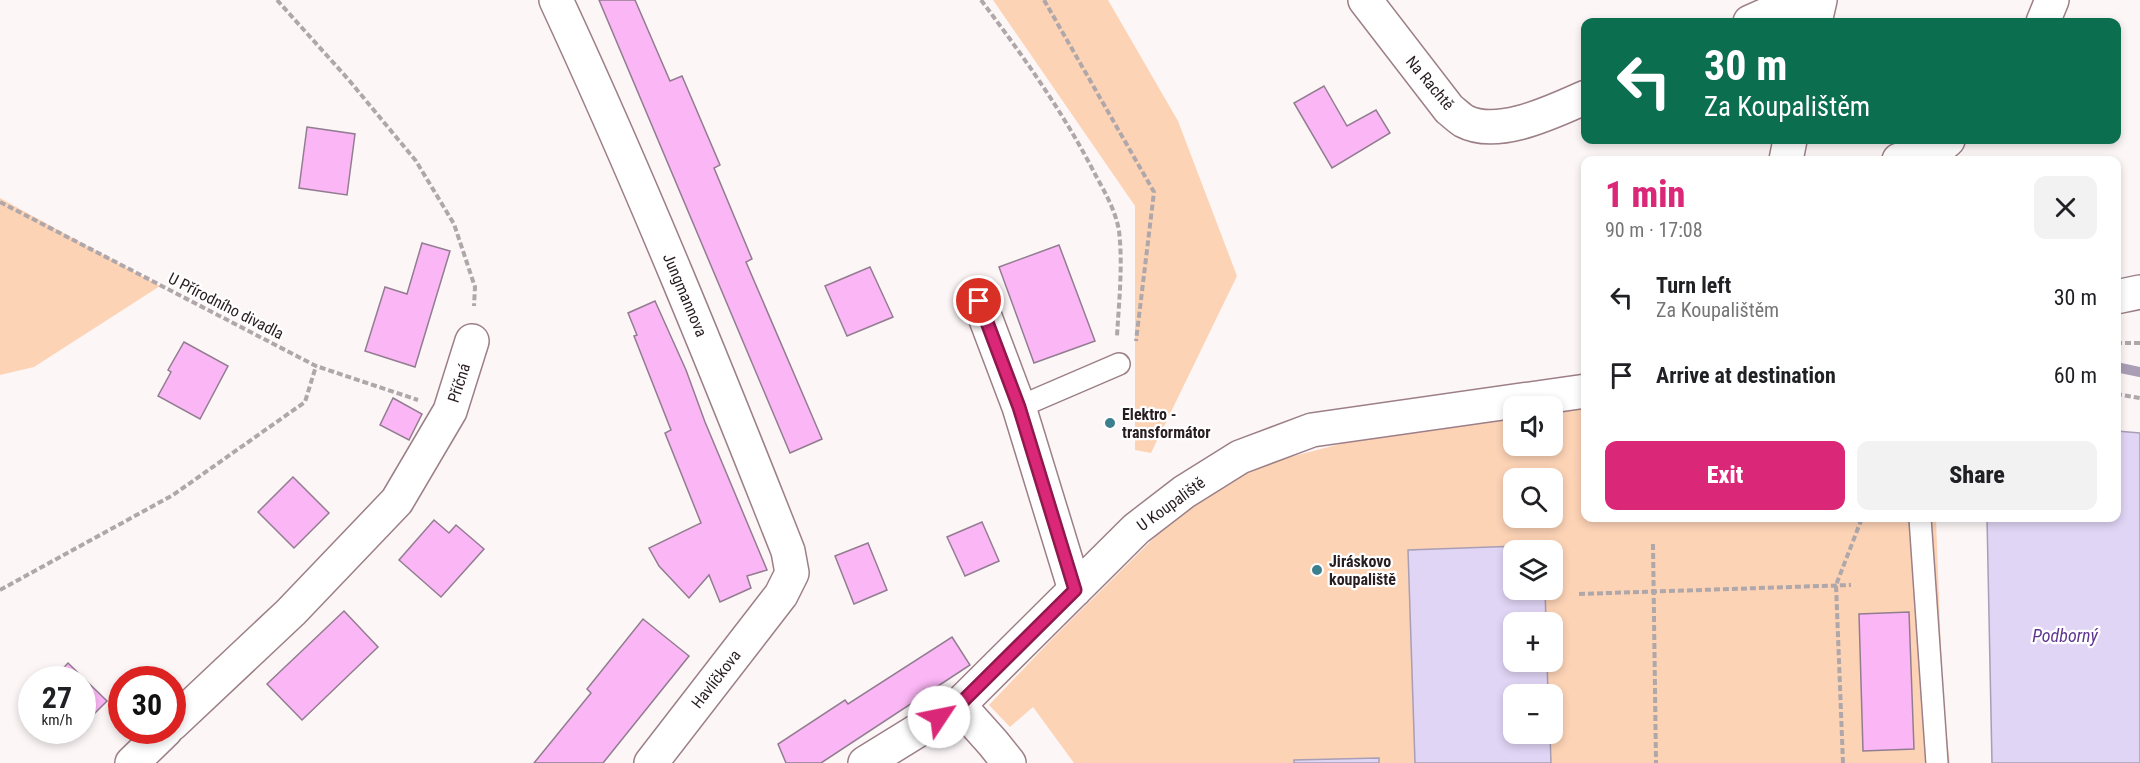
<!DOCTYPE html>
<meta charset="utf-8">
<style>
:root{--surface:#fff;--page:#f2f2f2;--text:#202124;--muted:#757577;--accent:#db2777}
body{margin:0;font-family:"Roboto Condensed",sans-serif;background:var(--page);color:var(--text);height:100vh;display:flex;flex-direction:column;font-size:22px;white-space:nowrap}
*{box-sizing:border-box;margin:0}
p{font-size:20px;color:var(--muted)}
.icon{flex:none;width:33px;height:33px;fill:none;stroke:currentColor;stroke-width:2;stroke-linecap:round;stroke-linejoin:round}
.map{position:relative;flex:1;overflow:hidden}
.panel{position:absolute;left:1581px;top:156px;width:540px;height:366px;display:flex;flex-direction:column;background:var(--surface);border-radius:12px;box-shadow:0 3px 9px #0003}
.panel>*{flex:none}
.guide{position:absolute;left:1581px;top:18px;width:540px;height:126px;border-radius:12px;box-shadow:0 3px 9px #0003;background:#0b6e4f;color:#fff;overflow:hidden}
.fabs{position:absolute;left:1503px;top:396px;display:grid;gap:12px}
.fabs a{display:grid;place-items:center;width:60px;height:60px;border-radius:12px;background:var(--surface);box-shadow:0 3px 9px #0003;font-size:30px}
.speed{position:absolute;left:18px;top:666px;display:flex;gap:12px;font-size:30px;font-weight:700;text-align:center}
.speed>*{display:grid;place-content:center;width:78px;height:78px;border-radius:50%;background:var(--surface);box-shadow:0 3px 9px #0003;line-height:1}
.speed small{font-size:15px;font-weight:400}
.speed .limit{border:9px solid #d22;background:#fff;color:#111}
.pin{position:absolute;display:grid;place-items:center;width:51px;height:51px;color:#fff;margin:-26px;border:3px solid #fff;border-radius:50%;box-shadow:0 2px 6px #0007}
.me{position:absolute;width:66px;margin:-33px;rotate:56deg;stroke-linejoin:round;filter:drop-shadow(0 0 4px #0008)}
.turn{display:flex;align-items:center;gap:21px;height:126px;padding:0 24px;font-size:27px}
.turn .icon{width:78px;height:78px;stroke-width:2.5}
.turn b{display:block;font-size:42px;line-height:51px}
.round{display:grid;place-items:center;flex:none;width:63px;height:63px;border-radius:12px;background:var(--page)}
.head{display:flex;align-items:center;justify-content:space-between;height:102px;padding:0 24px}
h1{font-size:36px;font-weight:800;line-height:45px;color:var(--accent)}
.button{display:flex;gap:12px;margin-top:auto;padding:12px 24px}
.button a{flex:1;height:69px;border-radius:12px;background:var(--accent);color:#fff;font-size:24px;font-weight:800;line-height:69px;text-align:center}
.button a+a{background:var(--page);color:var(--text)}
ul{padding:0;list-style:none}
li{display:flex;align-items:center;gap:18px;height:78px;padding:0 24px}
li div{flex:1}
li b{display:block;font-size:22px}
li em{font-style:normal}
.map>svg:first-child{display:block}
</style>
<div class="map">
<svg width="2140" height="763" viewBox="0 0 2140 763">
<rect width="100%" height="100%" fill="#fcf6f7"/>
<!-- green -->
<path fill="#fdd3b6" fill-rule="evenodd" d="M 993,0 L 1108,0 L 1178,121 L 1237,276 L 1151,453 L 1135,450 L 1135,206 Z
M 0,198 L 160,286 L 34,367 L 0,375 Z
M 1585,409 L 1586,518 L 1936,518 L 1943,705 L 1950,763 L 1074,763 L 1033,707 L 1010,727 L 989,705 L 1052,639 L 1174,518 L 1248,468 L 1409,426 L 1513,416 L 1514,446 L 1552,446 L 1553,412 ZM 1514,478 L 1552,478 L 1552,518 L 1514,518 ZM 1514,550 L 1552,550 L 1552,590 L 1514,590 ZM 1514,622 L 1552,622 L 1552,662 L 1514,662 ZM 1514,694 L 1552,694 L 1552,734 L 1514,734 Z"/>
<!-- water -->
<path fill="#e0d5f5" stroke="#a99eb5" stroke-width="1.5" d="M 2117,431 L 2140,433 L 2140,763 L 1992,763 L 1987,518 L 2116,518 Z
M 1543,545 L 1543,550 L 1514,550 L 1514,590 L 1545,590 L 1546,622 L 1514,622 L 1514,662 L 1547,662 L 1548,694 L 1514,694 L 1514,734 L 1550,734 L 1551,763 L 1415,763 L 1408,550 Z
M 1379,758 L 1379,763 L 1294,763 L 1294,760 Z"/>
<g fill="none" stroke-linecap="round" stroke-linejoin="round">
<!-- stream -->
<path stroke="#a99eb5" stroke-width="10" d="M 2116,367 L 2140,372"/>
</g>
<!-- building -->
<path fill="#fbb6f5" stroke="#927d90" stroke-width="1.5" d="M 599,0 L 635,0 L 670,81 L 682,76 L 720,165 L 714,168 L 752,259 L 746,262 L 822,439 L 790,453 Z
M 1324,86 L 1347,126 L 1376,110 L 1390,133 L 1332,168 L 1294,103 Z
M 307,127 L 355,134 L 347,195 L 299,188 Z
M 422,243 L 450,251 L 415,367 L 365,351 L 385,287 L 407,294 Z
M 1059,245 L 1095,341 L 1034,363 L 999,267 Z
M 870,267 L 893,317 L 847,336 L 825,286 Z
M 655,301 L 686,370 L 705,422 L 767,570 L 747,576 L 751,588 L 720,602 L 709,575 L 689,598 L 659,566 L 649,548 L 701,523 L 665,433 L 671,430 L 634,336 L 637,335 L 628,313 Z
M 184,342 L 228,366 L 200,419 L 158,396 L 171,372 L 168,370 Z
M 393,398 L 422,414 L 409,440 L 380,425 Z
M 293,477 L 329,513 L 294,548 L 258,512 Z
M 434,520 L 449,533 L 456,525 L 484,549 L 441,597 L 399,560 Z
M 982,522 L 999,561 L 965,576 L 947,537 Z
M 868,543 L 887,590 L 854,604 L 835,556 Z
M 344,611 L 378,647 L 302,720 L 267,684 Z
M 1909,612 L 1914,749 L 1863,751 L 1859,614 Z
M 643,619 L 689,656 L 603,763 L 534,763 L 591,693 L 587,689 Z
M 952,637 L 970,665 L 821,763 L 786,763 L 778,744 L 845,700 L 848,704 Z
M 68,663 L 107,701 L 82,726 L 82,680 L 52,680 Z"/>
<g fill="none" stroke-linecap="round" stroke-linejoin="round">
<defs>
<path id="lane" d="M 1019,407 L 1119,364
M 1920,518 L 1937,763"/>
<path id="street" d="M 556,0 C 640,181 715,366 788,551 L 792,573 L 781,595 L 651,763
M 1365,0 L 1449,109 C 1454,113 1459,118 1464,121 C 1498,139 1554,111 1586,97
M 1750,22 L 1800,0
M 1815,22 L 1820,0
M 2043,22 L 2052,0
M 1786,160 L 1790,140
M 1899,160 L 1942,145 L 1948,140
M 2116,297 L 2140,292
M 979,301 L 1019,407 L 1075,590
M 959,705 L 993,743 L 1009,763
M 172,724 L 291,612 L 397,501 L 450,411 L 472,341
M 132,763 L 166,730
M 865,763 L 959,705 L 1136,529 L 1184,492 L 1240,457 L 1312,430 L 1586,391"/>
</defs>
<!-- lane casing -->
<use href="#lane" stroke="#9c7f87" stroke-width="24"/>
<!-- street casing -->
<use href="#street" stroke="#9c7f87" stroke-width="36"/>
<!-- path -->
<path stroke="#afa7a9" stroke-width="4" stroke-dasharray="6 3" stroke-linecap="butt" d="M 277,0 L 348,79 L 416,161 L 454,224 L 475,287 L 474,306
M 981,0 C 1023,56 1064,113 1096,176 C 1105,192 1116,212 1119,231 C 1123,265 1119,301 1117,336
M 1044,0 L 1154,192 L 1136,341
M 0,202 L 316,366 L 418,400
M 2116,343 L 2140,343
M 2116,394 L 2140,398
M 1653,544 L 1656,763
M 0,590 L 173,495 L 305,402 L 316,366
M 1579,594 L 1851,585
M 1843,763 L 1836,585 L 1862,518"/>
<!-- lane -->
<use href="#lane" stroke="#fff" stroke-width="21"/>
<!-- street -->
<use href="#street" stroke="#fff" stroke-width="33"/>
</g>
<g fill="none" stroke-linecap="round" stroke-linejoin="round">
<defs>
<path id="route" d="M 939,717 L 959,705 L 1075,590 L 1019,407 L 979,301"/>
</defs>
<!-- route casing -->
<use href="#route" stroke="#8e194d" stroke-width="15"/>
<!-- route -->
<use href="#route" stroke="#db2777" stroke-width="10"/>
</g>
<!-- markers -->
<g fill="#3c7f8e" stroke="#fff" stroke-width="2">
<circle cx="1110" cy="423" r="6"/>
<circle cx="1317" cy="570" r="6"/>
</g>
<g text-anchor="middle" dominant-baseline="central" stroke-width="4.5" stroke-linejoin="round" paint-order="stroke">
<!-- street labels -->
<g font-size="16" fill="#281d20" stroke="#fff">
<text transform="translate(1430 83) rotate(50)">Na Rachtě</text>
<text transform="translate(685 295) rotate(67)">Jungmannova</text>
<text transform="translate(226 306) rotate(27)">U Přírodního divadla</text>
<text transform="translate(459 383) rotate(-72)">Příčná</text>
<text transform="translate(1171 504) rotate(-36)">U Koupaliště</text>
<text transform="translate(716 679) rotate(-52)">Havlíčkova</text>
</g>
<!-- poi labels -->
<g font-size="16" font-weight="bold" fill="#281d20" stroke="#fff" text-anchor="start">
<text x="1122" y="414">Elektro -<tspan x="1122" dy="18">transformátor</tspan></text>
<text x="1329" y="561">Jiráskovo<tspan x="1329" dy="18">koupaliště</tspan></text>
</g>
<!-- water labels -->
<g font-size="18" font-style="italic" fill="#5e3690" stroke="#fff">
<text x="2065" y="635">Podborný</text>
</g>
</g>
</svg>
<div class="fabs">
<a><svg class="icon" aria-label="sound" viewBox="0 0 24 24"><path d="M4 9h4l5-4v14l-5-4H4zM17 9q2 3 0 6"/></svg></a>
<a><svg class="icon" aria-label="search" viewBox="0 0 24 24"><circle cx="10" cy="10" r="6"/><path d="M15 15l6 6"/></svg></a>
<a><svg class="icon" aria-label="layers" viewBox="0 0 24 24"><path d="M12 4l9 5-9 5-9-5zM3 14l9 5 9-5"/></svg></a>
<a>+</a>
<a>−</a>
</div>
<div class="speed"><div>27<small>km/h</small></div><div class="limit">30</div></div>
<div class="pin" style="left:979px;top:301px;background:#d93025"><svg class="icon" aria-label="arrive" viewBox="0 0 24 24"><path d="M6 21V4h12l-3 4 3 4H6"/></svg></div>
<svg class="me" style="left:939px;top:717px" viewBox="-20 -20 40 40"><circle r="19" fill="#fff"/><path d="M0-13L10 11 0 6-10 11z" fill="#db2777"/></svg>
<div class="guide">
<div class="turn"><svg class="icon" aria-label="left" viewBox="0 0 24 24"><path d="M17 20v-9H6M10 6l-5 5 5 5"/></svg><div><b>30 m</b>Za Koupalištěm</div></div>
</div>
<section class="panel">
<div class="head"><div><h1>1 min</h1><p>90 m · 17:08</p></div><a class="round"><svg class="icon" aria-label="close" viewBox="0 0 24 24"><path d="M6 6l12 12M18 6L6 18"/></svg></a></div>
<ul>
<li><svg class="icon" aria-label="left" viewBox="0 0 24 24"><path d="M17 20v-9H6M10 6l-5 5 5 5"/></svg><div><b>Turn left</b><p>Za Koupalištěm</p></div><em>30 m</em></li>
<li><svg class="icon" aria-label="arrive" viewBox="0 0 24 24"><path d="M6 21V4h12l-3 4 3 4H6"/></svg><div><b>Arrive at destination</b></div><em>60 m</em></li>
</ul>
<div class="button"><a>Exit</a><a>Share</a></div>
</section>
</div>
